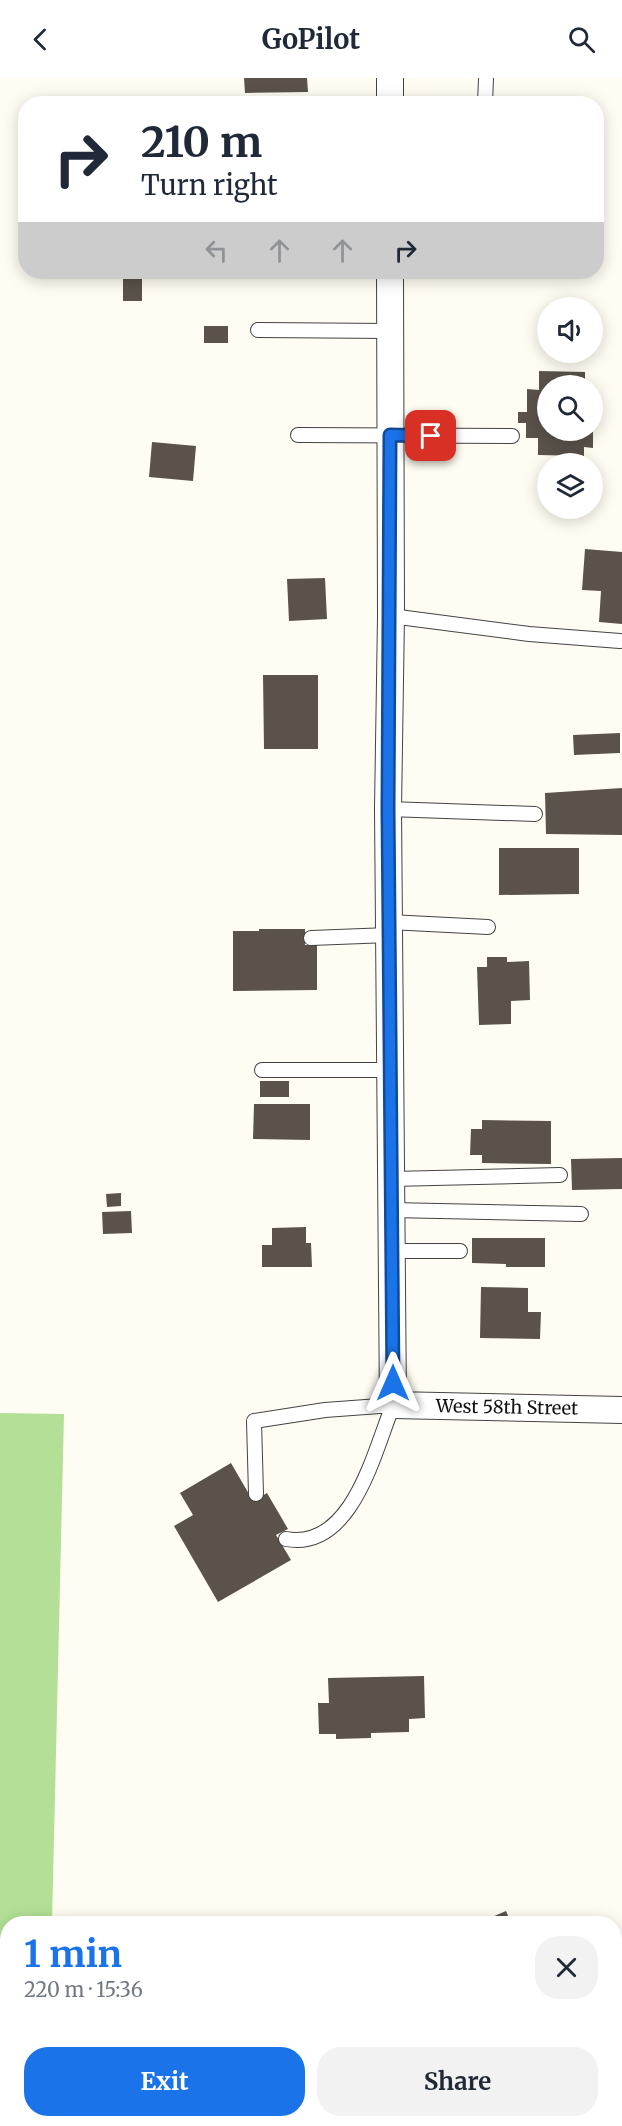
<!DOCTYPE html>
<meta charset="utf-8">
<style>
:root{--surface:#fff;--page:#f2f2f3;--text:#1f2937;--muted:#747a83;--accent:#1a73e8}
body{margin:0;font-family:Merriweather,serif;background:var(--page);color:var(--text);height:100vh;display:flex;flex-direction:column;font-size:22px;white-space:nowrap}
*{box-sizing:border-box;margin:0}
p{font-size:20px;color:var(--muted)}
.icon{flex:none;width:33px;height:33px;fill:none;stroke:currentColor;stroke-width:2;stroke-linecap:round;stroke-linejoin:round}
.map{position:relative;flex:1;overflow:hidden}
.panel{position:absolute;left:0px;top:1838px;width:622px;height:212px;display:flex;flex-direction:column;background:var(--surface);border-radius:24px 24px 0 0;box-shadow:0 3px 15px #0003}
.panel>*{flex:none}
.banner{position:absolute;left:18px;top:18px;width:586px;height:183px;border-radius:24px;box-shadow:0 3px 15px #0003;background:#fff;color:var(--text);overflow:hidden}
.controls{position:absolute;left:537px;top:219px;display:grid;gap:12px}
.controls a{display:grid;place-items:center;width:66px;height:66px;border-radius:50%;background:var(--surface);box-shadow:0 3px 15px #0003;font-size:30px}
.pin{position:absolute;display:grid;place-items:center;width:51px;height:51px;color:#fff;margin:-26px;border-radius:12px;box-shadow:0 3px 9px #0006}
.me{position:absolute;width:66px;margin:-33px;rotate:0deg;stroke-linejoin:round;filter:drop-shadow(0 0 4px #0008)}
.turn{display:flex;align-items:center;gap:21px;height:126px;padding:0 24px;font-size:27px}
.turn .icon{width:78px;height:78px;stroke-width:2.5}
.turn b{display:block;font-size:42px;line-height:51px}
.lanes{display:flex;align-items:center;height:57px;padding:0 24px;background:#0003;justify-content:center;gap:30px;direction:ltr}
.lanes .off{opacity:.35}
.round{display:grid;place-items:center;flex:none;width:63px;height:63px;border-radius:24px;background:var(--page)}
.head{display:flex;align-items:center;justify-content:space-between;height:102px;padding:0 24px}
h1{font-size:36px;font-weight:700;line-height:45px;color:var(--accent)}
.primary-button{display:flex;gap:12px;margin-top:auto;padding:12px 24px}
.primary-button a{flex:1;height:69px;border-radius:24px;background:var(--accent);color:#fff;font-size:24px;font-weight:700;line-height:69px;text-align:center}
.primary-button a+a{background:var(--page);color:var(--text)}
header{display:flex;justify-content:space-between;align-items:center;height:78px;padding:0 24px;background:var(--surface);font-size:27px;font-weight:700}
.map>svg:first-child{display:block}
</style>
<header><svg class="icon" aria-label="back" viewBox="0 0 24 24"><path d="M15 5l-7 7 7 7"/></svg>GoPilot<svg class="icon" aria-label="search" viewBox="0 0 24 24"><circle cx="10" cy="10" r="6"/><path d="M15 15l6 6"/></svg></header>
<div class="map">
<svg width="622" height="2048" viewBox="0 0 622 2048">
<rect width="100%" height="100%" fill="#fffdf3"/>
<!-- forest -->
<path fill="#b3e096" d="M 0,1335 L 64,1336 L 52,1845 L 8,1845 L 8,2042 L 48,2042 L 48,2048 L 0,2048 Z"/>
<!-- building -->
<path fill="#5a524b" d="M 244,0 L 307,0 L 308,14 L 245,15 Z
M 123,194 L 142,194 L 142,223 L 123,223 Z
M 204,248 L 228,248 L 228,265 L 204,265 Z
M 539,293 L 585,294 L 585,308 L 548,308 L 548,352 L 593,352 L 593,370 L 584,369 L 584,378 L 538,377 L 538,360 L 526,360 L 526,345 L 518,345 L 518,334 L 527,334 L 527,311 L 539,312 Z
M 152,364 L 196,368 L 193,403 L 149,399 Z
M 585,471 L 622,474 L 622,546 L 599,544 L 601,513 L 582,512 Z
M 325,500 L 327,541 L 289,543 L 287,501 Z
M 263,597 L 318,597 L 318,671 L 264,671 Z
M 620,655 L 620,675 L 574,677 L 573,657 Z
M 622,710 L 622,757 L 546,756 L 545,715 Z
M 499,770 L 579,770 L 579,816 L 499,817 Z
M 259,851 L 305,851 L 305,867 L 317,867 L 317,912 L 233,913 L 233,853 L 259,853 Z
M 487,879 L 507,879 L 507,884 L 529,883 L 530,922 L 511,923 L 511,946 L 479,947 L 477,889 L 487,889 Z
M 260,1003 L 289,1003 L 289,1019 L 260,1019 Z
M 254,1026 L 310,1026 L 310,1062 L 253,1061 Z
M 482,1042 L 551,1043 L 551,1086 L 482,1085 L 482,1077 L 470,1077 L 471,1051 L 482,1051 Z
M 622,1080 L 622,1111 L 572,1112 L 571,1081 Z
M 121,1115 L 121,1128 L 107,1129 L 106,1116 Z
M 131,1133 L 132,1155 L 103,1156 L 102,1134 Z
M 306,1149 L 306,1165 L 311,1165 L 312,1189 L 262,1189 L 262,1167 L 272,1167 L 272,1150 Z
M 472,1160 L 545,1160 L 545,1189 L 506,1189 L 506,1186 L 472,1185 Z
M 481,1209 L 528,1210 L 528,1234 L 541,1234 L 540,1261 L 480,1260 Z
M 231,1385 L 253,1423 L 267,1415 L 288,1451 L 276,1457 L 291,1482 L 218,1524 L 174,1448 L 193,1437 L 180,1415 Z
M 424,1598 L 425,1640 L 409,1641 L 409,1654 L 371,1655 L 371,1660 L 336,1661 L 336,1656 L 319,1656 L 318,1625 L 329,1625 L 328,1600 Z
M 506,1833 L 511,1845 L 478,1845 Z
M 153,2042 L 187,2042 L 189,2048 L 155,2048 Z
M 355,2042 L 389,2042 L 392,2048 L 358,2048 Z"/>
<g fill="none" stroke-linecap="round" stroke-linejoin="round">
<defs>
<path id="lane" d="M 485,26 L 486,0
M 258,252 L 390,253
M 298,357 L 512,358
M 391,538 L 529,556 L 620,563
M 388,731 L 535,736
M 389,844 L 488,849
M 311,860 L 389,857
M 262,992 L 390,992
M 391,1101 L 560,1097
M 391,1132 L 581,1136
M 392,1173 L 460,1173
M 256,1416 L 254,1343 L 325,1332 L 393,1327 C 374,1374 352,1473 286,1461"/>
<path id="street" d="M 390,0 L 390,26
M 390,194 L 391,538 L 388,731 L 393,1327 L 622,1332"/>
</defs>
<!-- lane casing -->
<use href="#lane" stroke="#434343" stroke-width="16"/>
<!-- street casing -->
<use href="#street" stroke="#434343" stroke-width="28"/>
<!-- lane -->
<use href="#lane" stroke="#fff" stroke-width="14"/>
<!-- street -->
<use href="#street" stroke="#fff" stroke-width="26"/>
</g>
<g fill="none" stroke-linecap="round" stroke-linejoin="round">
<defs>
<path id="route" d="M 393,1305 L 388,731 L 390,357 L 431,358"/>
</defs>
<!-- route casing -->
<use href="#route" stroke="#114b97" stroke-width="15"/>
<!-- route -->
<use href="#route" stroke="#1a73e8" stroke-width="10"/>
</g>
<g text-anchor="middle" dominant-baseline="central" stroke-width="6" stroke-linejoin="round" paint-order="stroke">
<!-- street labels -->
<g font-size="18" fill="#101010" stroke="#fff">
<text transform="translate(507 1329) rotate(1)">West 58th Street</text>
</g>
</g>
</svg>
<div class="controls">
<a><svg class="icon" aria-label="sound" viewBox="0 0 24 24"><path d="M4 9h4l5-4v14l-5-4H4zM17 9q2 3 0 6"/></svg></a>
<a><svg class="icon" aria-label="search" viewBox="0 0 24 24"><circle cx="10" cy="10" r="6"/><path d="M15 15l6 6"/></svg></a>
<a><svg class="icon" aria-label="layers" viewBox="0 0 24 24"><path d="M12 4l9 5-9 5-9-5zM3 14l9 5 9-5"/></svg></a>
</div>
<div class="pin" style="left:431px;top:358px;background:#d93025"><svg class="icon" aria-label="arrive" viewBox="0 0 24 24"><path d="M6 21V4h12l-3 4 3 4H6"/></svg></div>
<svg class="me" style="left:393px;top:1305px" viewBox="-20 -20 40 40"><path d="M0-17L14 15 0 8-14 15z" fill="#1a73e8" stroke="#fff" stroke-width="4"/></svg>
<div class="banner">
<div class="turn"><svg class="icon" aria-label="right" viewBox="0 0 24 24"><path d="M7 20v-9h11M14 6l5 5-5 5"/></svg><div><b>210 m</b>Turn right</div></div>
<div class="lanes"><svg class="icon off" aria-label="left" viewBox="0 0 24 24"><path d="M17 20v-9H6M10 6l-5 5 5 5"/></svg><svg class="icon off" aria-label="ahead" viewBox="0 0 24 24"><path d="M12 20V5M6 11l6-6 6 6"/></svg><svg class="icon off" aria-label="ahead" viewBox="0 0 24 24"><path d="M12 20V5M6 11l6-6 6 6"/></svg><svg class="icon" aria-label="right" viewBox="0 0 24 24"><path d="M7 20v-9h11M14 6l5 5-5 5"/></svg></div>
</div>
<section class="panel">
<div class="head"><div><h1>1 min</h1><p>220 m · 15:36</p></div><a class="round"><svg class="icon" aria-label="close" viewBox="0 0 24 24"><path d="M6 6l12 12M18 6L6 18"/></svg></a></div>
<div class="primary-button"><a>Exit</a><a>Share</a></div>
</section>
</div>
